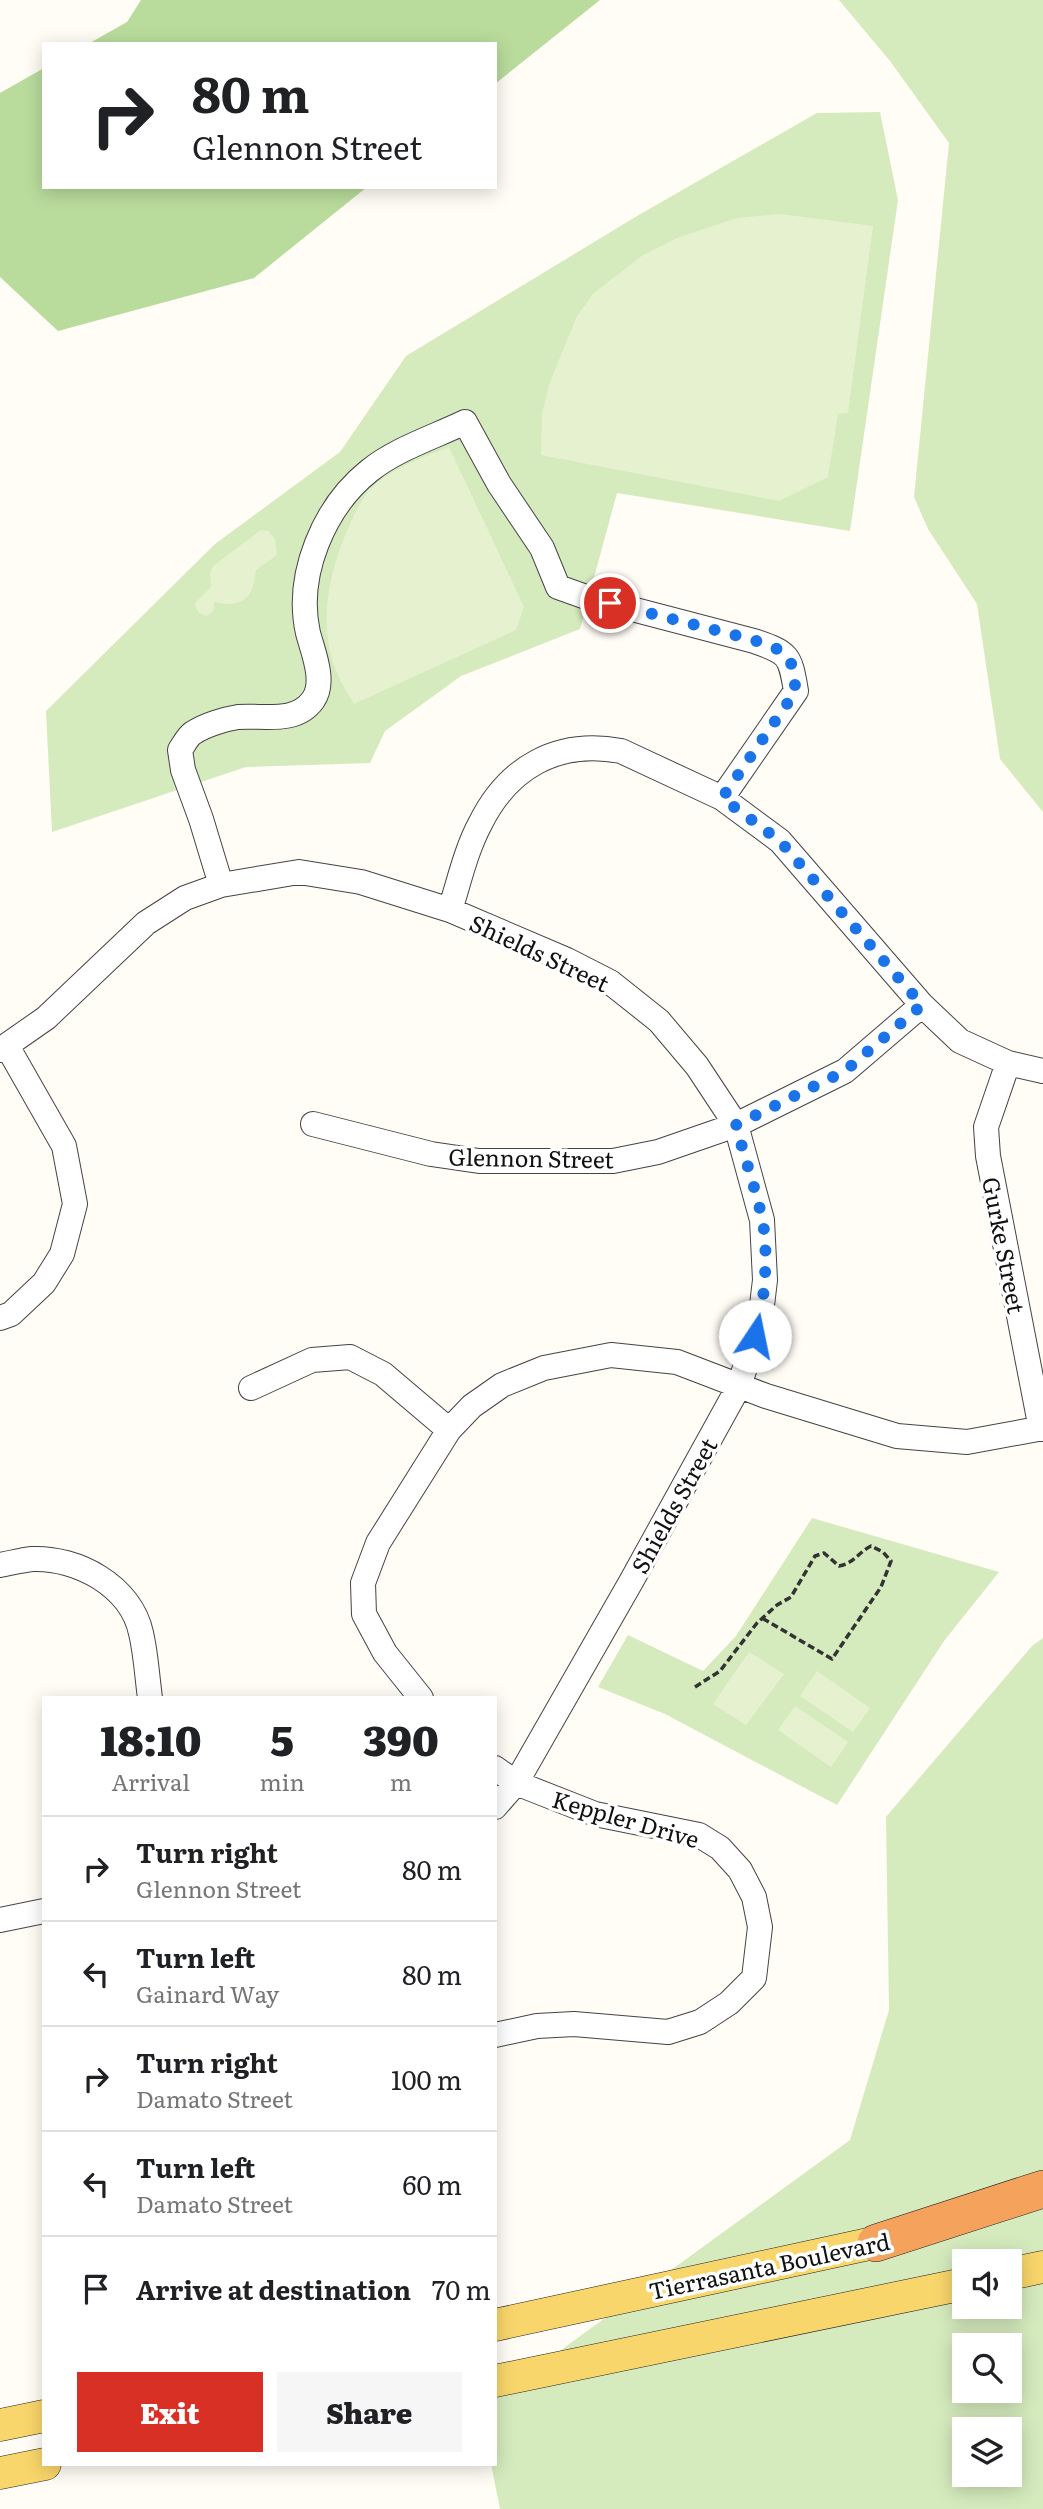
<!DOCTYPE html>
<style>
:root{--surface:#fff;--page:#f6f6f6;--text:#202124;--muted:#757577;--line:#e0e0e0;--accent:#d93025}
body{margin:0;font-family:Literata,serif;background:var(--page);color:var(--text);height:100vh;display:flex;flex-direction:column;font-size:26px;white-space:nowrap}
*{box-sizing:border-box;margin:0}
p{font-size:23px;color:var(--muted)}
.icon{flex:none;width:38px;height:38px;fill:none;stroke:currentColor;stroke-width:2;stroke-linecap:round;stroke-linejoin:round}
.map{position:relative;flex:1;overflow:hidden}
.side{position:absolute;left:42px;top:1696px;width:455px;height:770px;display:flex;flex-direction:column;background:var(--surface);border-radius:0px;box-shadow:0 4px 18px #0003}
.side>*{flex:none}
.guide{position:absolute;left:42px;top:42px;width:455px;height:147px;border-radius:0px;box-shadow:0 4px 18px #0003;background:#fff;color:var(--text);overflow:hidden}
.fabs{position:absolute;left:952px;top:2249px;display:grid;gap:14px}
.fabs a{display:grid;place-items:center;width:70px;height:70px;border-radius:0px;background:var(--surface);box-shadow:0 4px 18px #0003;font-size:35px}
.pin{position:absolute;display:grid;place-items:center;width:60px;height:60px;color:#fff;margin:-30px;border:4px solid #fff;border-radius:50%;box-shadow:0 2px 7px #0007}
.me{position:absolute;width:77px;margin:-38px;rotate:11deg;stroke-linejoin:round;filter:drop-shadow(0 0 5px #0008)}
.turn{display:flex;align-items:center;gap:24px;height:147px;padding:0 35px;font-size:32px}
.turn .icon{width:91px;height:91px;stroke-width:2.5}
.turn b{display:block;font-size:49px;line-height:60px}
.eta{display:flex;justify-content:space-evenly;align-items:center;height:119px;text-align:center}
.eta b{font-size:42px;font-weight:800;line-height:49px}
.cta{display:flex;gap:14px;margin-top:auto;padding:14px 35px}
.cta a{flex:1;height:80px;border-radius:0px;background:var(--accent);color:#fff;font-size:28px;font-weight:800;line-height:80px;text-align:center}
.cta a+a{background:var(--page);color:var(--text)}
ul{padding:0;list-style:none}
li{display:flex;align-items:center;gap:21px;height:105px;padding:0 35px;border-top:2px solid var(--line)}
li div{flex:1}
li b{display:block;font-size:26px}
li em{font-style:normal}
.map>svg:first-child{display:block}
</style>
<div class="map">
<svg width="1043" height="2509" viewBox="0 0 1043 2509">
<rect width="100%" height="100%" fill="#fffdf5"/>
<!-- green -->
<path fill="#d5ebbd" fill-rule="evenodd" d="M 839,0 L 1043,0 L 1043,812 L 1000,759 L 977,604 L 928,529 L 914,497 L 949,143 L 890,61 Z
M 880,112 L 898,200 L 850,531 L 617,493 L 580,629 L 461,676 L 385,731 L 370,763 L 246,767 L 52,832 L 46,711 L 215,544 L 340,452 L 406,356 L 637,216 L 817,113 Z
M 812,1518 L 999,1572 L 944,1641 L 837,1805 L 665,1714 L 598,1687 L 628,1635 L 703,1671 L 736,1636 Z
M 1043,1638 L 1043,2509 L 500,2509 L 491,2464 L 495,2464 L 495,2398 L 850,2140 L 889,2010 L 886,1817 L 1032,1646 ZM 964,2261 L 1010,2261 L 1010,2306 L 964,2306 ZM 964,2345 L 1010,2345 L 1010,2390 L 964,2390 ZM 964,2429 L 1010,2429 L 1010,2474 L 964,2474 Z"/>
<!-- forest -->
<path fill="#b9dc9c" d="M 141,0 L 600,0 L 495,84 L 495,44 L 88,44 L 127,22 Z
M 44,68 L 44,187 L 367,187 L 254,278 L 58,331 L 0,277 L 0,93 Z"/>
<!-- pitch -->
<path fill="#e6f2cf" d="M 780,214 L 873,226 L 848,413 L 838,414 L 828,477 L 779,501 L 541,455 L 542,413 L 550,382 L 577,316 L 594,293 L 643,255 L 677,238 L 737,218 Z
M 449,447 L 524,607 L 516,630 L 354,704 C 348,694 342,685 338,675 C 317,628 328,574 348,529 C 355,513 363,494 377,483 C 398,466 424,457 449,447 Z
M 261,530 L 268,531 L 275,539 L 277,555 L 256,570 C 253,599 243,608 214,602 L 213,612 L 206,616 C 198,613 196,610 195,603 L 211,587 L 210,573 L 213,566 Z
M 749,1652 L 784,1674 L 746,1725 L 713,1704 Z
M 817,1671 L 870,1708 L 853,1732 L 800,1696 Z
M 795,1706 L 848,1742 L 831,1767 L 778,1730 Z"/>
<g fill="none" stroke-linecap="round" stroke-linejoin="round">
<defs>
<path id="minor" d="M 221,885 L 201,819 L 183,770 L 180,750 C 184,744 188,736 193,733 C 205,725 225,719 238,717 C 264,715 296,724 313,700 C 326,682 313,652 308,633 C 295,575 324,507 369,471 C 396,449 434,437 465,422 L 499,484 L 542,548 L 558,587 L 586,597 L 754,641 C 789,653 790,655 796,691 L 722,798
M 450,910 C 459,882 466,850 480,824 C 508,767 558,739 621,751 L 722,798 L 780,841 L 922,1005 L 960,1041 L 1008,1063 L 1043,1071
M 0,1050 L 46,1018 L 146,923 L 185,898 L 221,885 L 299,872 L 361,882 L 450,910 L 567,960 L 610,982 L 659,1021 L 697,1066 L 736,1125 L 762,1220 L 765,1280 L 760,1322 L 739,1386 L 632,1580 L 516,1783 L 495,1807
M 1008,1063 L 986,1127 L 988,1156 L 1041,1429
M 313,1124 L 431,1154 L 479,1161 L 613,1161 L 658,1152 L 736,1125 L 845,1071 L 922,1005
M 0,1318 L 11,1314 L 44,1283 L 62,1254 L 75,1204 L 64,1146 L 7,1046
M 251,1388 L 312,1360 L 350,1357 L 383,1374 L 449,1430
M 0,1565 C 11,1563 22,1560 32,1559 C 77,1557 131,1586 141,1633 C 146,1654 147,1676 150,1698
M 421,1698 L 385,1653 L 364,1614 L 363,1583 L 378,1543 L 449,1430 L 472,1406 L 502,1385 L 544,1368 L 611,1355 L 677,1362 L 766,1396 L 897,1436 L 967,1442 L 1043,1428
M 495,1768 L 516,1783 L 595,1814 L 699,1835 L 720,1848 L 740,1870 L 754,1897 L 760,1927 L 754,1978 L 729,2003 L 700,2022 L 668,2032 L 574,2024 L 537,2026 L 495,2035
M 0,1920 L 44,1911"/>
<path id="major" d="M 1010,2274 L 1043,2267
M 495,2325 L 901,2237
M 495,2381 L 964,2284
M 0,2425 L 44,2416
M 0,2473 L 45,2464"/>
<path id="highway" d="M 876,2243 L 1043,2189"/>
</defs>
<!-- minor casing -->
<use href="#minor" stroke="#444" stroke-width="26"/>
<!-- major casing -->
<use href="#major" stroke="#222" stroke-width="33"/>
<!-- highway casing -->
<use href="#highway" stroke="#222" stroke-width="38"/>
<!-- path -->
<path stroke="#333" stroke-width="3.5" stroke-dasharray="7 3.5" stroke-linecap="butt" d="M 695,1687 L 720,1671 L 757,1623 L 777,1605 L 791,1597 L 815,1556 L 824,1553 L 839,1566 C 853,1564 859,1552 871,1546 L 883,1552 L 891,1561 L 881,1587 L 832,1659 L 762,1618"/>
<!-- minor -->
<use href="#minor" stroke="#fff" stroke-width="24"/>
<!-- major -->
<use href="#major" stroke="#f9d66b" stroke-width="32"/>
<!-- highway -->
<use href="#highway" stroke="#f5a25d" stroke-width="37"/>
</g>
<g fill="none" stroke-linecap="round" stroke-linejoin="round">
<!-- route -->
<path stroke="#1a73e8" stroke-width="12" stroke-dasharray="0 21.6" d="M 610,603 L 754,640 L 780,650 L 791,663 L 796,691 L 722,798 L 780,841 L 922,1005 L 845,1071 L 736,1125 C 744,1156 755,1187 762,1218 C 769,1251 765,1304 755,1336"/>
</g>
<g text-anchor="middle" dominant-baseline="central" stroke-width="7" stroke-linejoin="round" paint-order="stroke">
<!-- street labels -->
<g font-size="23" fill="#111" stroke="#fff">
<text transform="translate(540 952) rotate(25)">Shields Street</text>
<text transform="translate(531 1157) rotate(1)">Glennon Street</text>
<text transform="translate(1005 1245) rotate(79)">Gurke Street</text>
<text transform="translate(673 1505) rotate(-61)">Shields Street</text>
<text transform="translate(626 1818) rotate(16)">Keppler Drive</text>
<text transform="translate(769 2265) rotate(-12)">Tierrasanta Boulevard</text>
</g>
</g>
</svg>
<div class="fabs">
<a><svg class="icon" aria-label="sound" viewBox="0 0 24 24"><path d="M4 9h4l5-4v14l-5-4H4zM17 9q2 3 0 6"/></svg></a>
<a><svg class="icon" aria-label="search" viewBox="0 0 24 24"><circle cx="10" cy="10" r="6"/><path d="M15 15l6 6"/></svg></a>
<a><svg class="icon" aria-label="layers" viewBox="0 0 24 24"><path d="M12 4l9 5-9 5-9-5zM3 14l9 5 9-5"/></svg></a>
</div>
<div class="pin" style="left:610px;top:603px;background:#d93025"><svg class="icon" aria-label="arrive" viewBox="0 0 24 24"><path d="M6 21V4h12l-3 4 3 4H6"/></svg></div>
<svg class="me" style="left:755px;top:1336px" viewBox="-20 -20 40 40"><circle r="19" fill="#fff"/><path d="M0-13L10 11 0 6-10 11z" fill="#1a73e8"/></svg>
<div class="guide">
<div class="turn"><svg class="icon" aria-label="right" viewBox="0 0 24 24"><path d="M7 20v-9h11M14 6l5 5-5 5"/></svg><div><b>80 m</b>Glennon Street</div></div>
</div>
<section class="side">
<div class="eta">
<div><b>18:10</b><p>Arrival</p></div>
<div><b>5</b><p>min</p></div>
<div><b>390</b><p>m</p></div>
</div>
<ul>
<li><svg class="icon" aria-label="right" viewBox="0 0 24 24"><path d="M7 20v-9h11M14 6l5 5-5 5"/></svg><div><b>Turn right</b><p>Glennon Street</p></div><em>80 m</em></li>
<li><svg class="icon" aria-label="left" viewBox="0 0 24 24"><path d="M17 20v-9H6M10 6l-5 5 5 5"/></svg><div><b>Turn left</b><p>Gainard Way</p></div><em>80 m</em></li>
<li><svg class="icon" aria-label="right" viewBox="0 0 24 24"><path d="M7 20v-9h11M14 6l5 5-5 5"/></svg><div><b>Turn right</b><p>Damato Street</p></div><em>100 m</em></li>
<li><svg class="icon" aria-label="left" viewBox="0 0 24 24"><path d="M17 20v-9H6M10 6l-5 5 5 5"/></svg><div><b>Turn left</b><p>Damato Street</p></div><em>60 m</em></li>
<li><svg class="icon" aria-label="arrive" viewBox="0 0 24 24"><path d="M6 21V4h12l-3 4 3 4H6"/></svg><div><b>Arrive at destination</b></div><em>70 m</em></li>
</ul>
<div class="cta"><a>Exit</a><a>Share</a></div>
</section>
</div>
